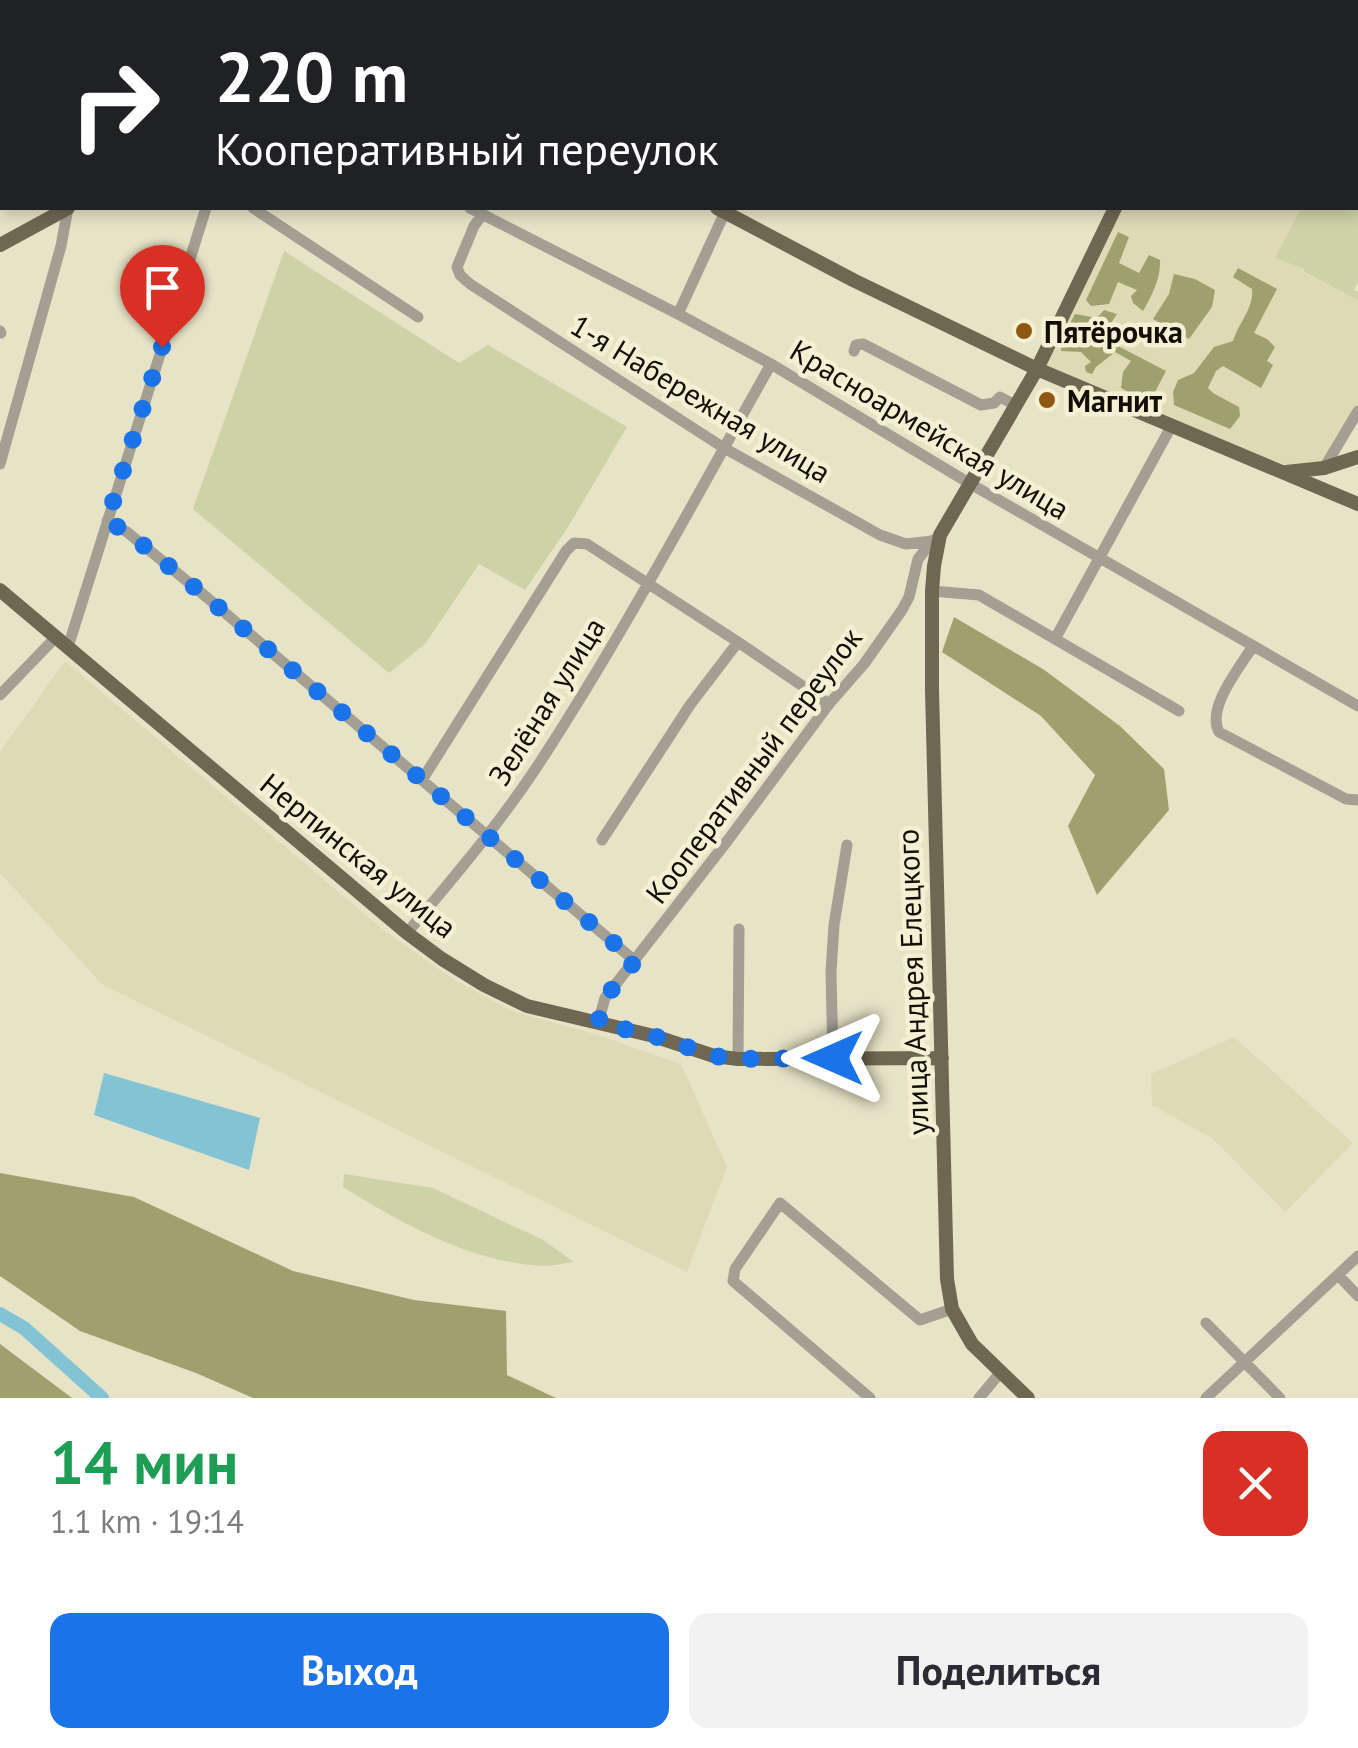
<!DOCTYPE html>
<html lang="ru">
<meta charset="utf-8">
<style>
:root{--surface:#fff;--page:#f2f2f3;--text:#2b2b33;--muted:#7c7c81;--accent:#1a73e8}
body{margin:0;font-family:"PT Sans",sans-serif;background:var(--page);color:var(--text);height:100vh;display:flex;flex-direction:column;font-size:38px;white-space:nowrap}
*{box-sizing:border-box;margin:0}
p{font-size:32px;color:var(--muted)}
.icon{flex:none;width:55px;height:55px;fill:none;stroke:currentColor;stroke-width:2;stroke-linecap:round;stroke-linejoin:round}
.map{position:relative;height:1398px;overflow:hidden}
.side{display:flex;flex-direction:column;background:var(--surface);flex:1}
.side>*{flex:none}
.banner{position:absolute;left:0px;top:0px;width:1360px;height:210px;box-shadow:0 5px 15px #0003;background:#202124;color:#fff;overflow:hidden}
.pin{position:absolute;display:grid;place-items:center;width:85px;height:85px;color:#fff;margin:-102px -42px;border-radius:50% 50% 50% 0;rotate:-45deg;box-shadow:0 0 10px #0007}
.pin .icon{rotate:45deg}
.me{position:absolute;width:110px;margin:-55px;rotate:270deg;stroke-linejoin:round;filter:drop-shadow(0 0 8px #0008)}
.turn{display:flex;align-items:center;gap:35px;height:210px;padding:0 50px;font-size:45px}
.turn .icon{width:130px;height:130px;stroke-width:2.5}
.turn b{display:block;font-size:70px;line-height:85px}
.round{display:grid;place-items:center;flex:none;width:105px;height:105px;border-radius:20px;background:var(--page)}
.head{display:flex;align-items:center;justify-content:space-between;height:170px;padding:0 50px}
h1{font-size:60px;font-weight:700;line-height:75px;color:#1e9e55}
.primary-button{display:flex;gap:20px;margin-top:auto;padding:20px 50px}
.primary-button a{flex:1;height:115px;border-radius:20px;background:var(--accent);color:#fff;font-size:40px;font-weight:700;line-height:115px;text-align:center}
.primary-button a+a{background:var(--page);color:var(--text)}
.map>svg:first-child{display:block}
</style>
<div class="map">
<svg width="1358" height="1398" viewBox="0 0 1358 1398">
<rect width="100%" height="100%" fill="#e7e3c7"/>
<!-- built -->
<path fill="#dfd9b5" d="M 1115,208 L 1301,208 L 1275,258 L 1305,270 L 1304,273 L 1358,300 L 1358,411 L 1324,468 L 1285,472 L 1037,369 Z
M 65,661 L 386,932 L 453,979 L 512,1011 L 598,1035 L 681,1064 L 727,1167 L 687,1272 L 103,985 L 0,873 L 0,752 Z
M 1234,1037 L 1353,1143 L 1285,1212 L 1212,1138 L 1152,1105 L 1151,1074 Z"/>
<!-- green -->
<path fill="#ced2a7" d="M 1358,186 L 1358,282 L 1354,290 L 1358,292 L 1358,300 L 1304,272 L 1304,269 L 1275,258 L 1301,208 L 1358,208 Z
M 284,251 L 459,363 L 488,345 L 627,427 L 568,527 L 525,590 L 479,564 L 425,644 L 389,673 L 193,509 Z
M 344,1174 L 433,1188 L 543,1240 L 574,1262 C 564,1263 553,1266 544,1266 C 472,1263 403,1224 343,1187 Z"/>
<!-- forest -->
<path fill="#9ea16e" d="M 1118,232 L 1129,237 L 1119,263 L 1139,273 L 1149,255 L 1160,260 C 1161,278 1152,295 1143,311 L 1133,303 L 1131,296 L 1137,290 L 1118,282 L 1109,304 L 1091,306 L 1086,300 Z
M 1238,268 L 1277,289 L 1254,333 L 1267,339 L 1275,347 L 1267,361 L 1273,365 L 1261,388 L 1223,366 L 1216,371 L 1208,388 L 1213,393 L 1239,407 L 1240,416 L 1230,429 L 1174,405 L 1173,392 L 1178,380 L 1194,373 L 1214,347 L 1233,341 C 1239,322 1254,308 1252,289 L 1233,277 Z
M 1174,274 L 1195,279 L 1215,290 L 1212,307 L 1189,339 L 1153,319 L 1169,294 Z
M 1104,310 L 1117,314 L 1105,332 L 1096,340 L 1095,347 L 1116,345 L 1166,371 L 1154,394 L 1147,402 L 1121,388 L 1123,372 L 1131,361 L 1115,352 L 1096,367 L 1092,374 L 1086,372 L 1085,366 L 1091,362 L 1081,352 L 1061,351 L 1062,338 L 1075,314 L 1097,318 Z
M 954,617 L 1043,669 L 1120,726 L 1164,769 L 1169,810 L 1097,895 L 1068,826 L 1095,775 L 1041,716 L 942,652 Z
M 0,1173 L 134,1197 L 293,1271 L 414,1300 L 506,1311 L 507,1375 L 556,1398 L 253,1398 L 196,1373 L 80,1331 L 0,1276 Z
M 0,1344 L 72,1398 L 0,1398 Z"/>
<!-- water -->
<path fill="#82c3d4" d="M 104,1073 L 260,1118 L 249,1170 L 94,1115 Z"/>
<g fill="none" stroke-linecap="round" stroke-linejoin="round">
<!-- river -->
<path stroke="#82c3d4" stroke-width="14" d="M 0,1314 L 24,1328 L 102,1398"/>
<!-- minor -->
<path stroke="#a39f93" stroke-width="11" d="M 1253,0 L 1258,2
M 179,2 L 179,0
M 617,2 L 618,0
M 1009,2 L 1010,0
M 1289,2 L 1291,0
M 0,119 L 2,122
M 253,208 L 418,317
M 470,208 L 678,314 L 771,364 L 969,483 L 1358,706
M 483,214 L 474,226 L 457,267 L 460,275 L 470,284 L 724,448 L 880,535 L 906,544 L 932,541
M 678,314 L 725,212
M 0,331 L 1,333
M 854,351 L 856,345 L 863,344 L 981,405 L 994,403 L 1000,397 L 1015,405
M 0,464 L 61,246 L 68,208
M 1324,468 L 1358,411
M 107,521 L 127,532 L 204,595 L 635,961
M 932,591 L 979,595 L 1179,711
M 1055,639 L 1172,425
M 1253,646 C 1240,667 1206,708 1219,732 L 1346,799 L 1358,800
M 68,647 L 206,208
M 0,695 L 56,637
M 422,780 L 566,551 L 574,543 L 587,544 L 738,642 L 829,704
M 602,840 L 690,705 L 738,642
M 407,933 C 454,877 502,821 542,759 C 625,631 696,497 771,364
M 598,1023 L 605,998 L 728,840 L 829,704 L 864,664 L 902,610 L 909,597 L 918,559 L 933,540
M 833,1058 L 831,972 L 834,925 L 847,845
M 738,1059 L 739,929
M 1338,1275 L 1358,1296
M 1206,1323 L 1280,1398
M 870,1398 L 733,1281 L 735,1269 L 780,1203 L 920,1320 L 952,1309
M 979,1398 L 1000,1373
M 1206,1398 L 1358,1256"/>
<!-- major -->
<path stroke="#6f6752" stroke-width="14" d="M 325,0 L 330,2
M 809,0 L 814,2
M 149,2 L 151,0
M 839,2 L 841,0
M 1217,2 L 1218,0
M 717,208 L 853,280 L 1037,369 L 1358,504
M 0,245 L 68,208
M 1286,472 L 1324,468 L 1358,457
M 0,590 L 407,933 L 442,959 L 484,985 L 527,1006 L 654,1036 L 714,1056 L 738,1059 L 942,1058
M 1028,1398 L 972,1344 L 952,1309 L 947,1279 L 932,690 L 932,591 L 934,566 L 940,535 L 1037,369 L 1115,208"/>
</g>
<g fill="none" stroke-linecap="round" stroke-linejoin="round">
<!-- route -->
<path stroke="#1a73e8" stroke-width="18" stroke-dasharray="0 32.4" d="M 162,347 L 107,521 L 127,532 L 204,595 L 635,961 L 605,998 L 598,1023 L 654,1036 L 714,1056 L 738,1059 L 833,1058"/>
</g>
<!-- markers -->
<g fill="#905712" stroke="#f5f0d3" stroke-width="4">
<circle cx="1024" cy="331" r="10"/>
<circle cx="1047" cy="400" r="10"/>
</g>
<g text-anchor="middle" dominant-baseline="central" stroke-width="9" stroke-linejoin="round" paint-order="stroke">
<!-- poi labels -->
<g font-size="30" font-weight="bold" fill="#110f06" stroke="#f5f0d3" text-anchor="start">
<text x="1044" y="331">Пятёрочка</text>
<text x="1067" y="400">Магнит</text>
</g>
<!-- street labels -->
<g font-size="30" fill="#110f06" stroke="#f5f0d3">
<text transform="translate(701 398) rotate(31)">1-я Набережная улица</text>
<text transform="translate(930 429) rotate(31)">Красноармейская улица</text>
<text transform="translate(546 701) rotate(-58)">Зелёная улица</text>
<text transform="translate(753 765) rotate(-53)">Кооперативный переулок</text>
<text transform="translate(359 855) rotate(39)">Нерпинская улица</text>
<text transform="translate(912 982) rotate(-92)">улица Андрея Елецкого</text>
</g>
</g>
</svg>
<div class="pin" style="left:162px;top:347px;background:#d93025"><svg class="icon" aria-label="arrive" viewBox="0 0 24 24"><path d="M6 21V4h12l-3 4 3 4H6"/></svg></div>
<svg class="me" style="left:833px;top:1058px" viewBox="-20 -20 40 40"><path d="M0-17L14 15 0 8-14 15z" fill="#1a73e8" stroke="#fff" stroke-width="4"/></svg>
<div class="banner">
<div class="turn"><svg class="icon" aria-label="right" viewBox="0 0 24 24"><path d="M7 20v-9h11M14 6l5 5-5 5"/></svg><div><b>220 m</b>Кооперативный переулок</div></div>
</div>
</div>
<section class="side">
<div class="head"><div><h1>14 мин</h1><p>1.1 km · 19:14</p></div><a class="round" style="background:#d93025;color:#fff"><svg class="icon" aria-label="close" viewBox="0 0 24 24"><path d="M6 6l12 12M18 6L6 18"/></svg></a></div>
<div class="primary-button"><a>Выход</a><a>Поделиться</a></div>
</section>
